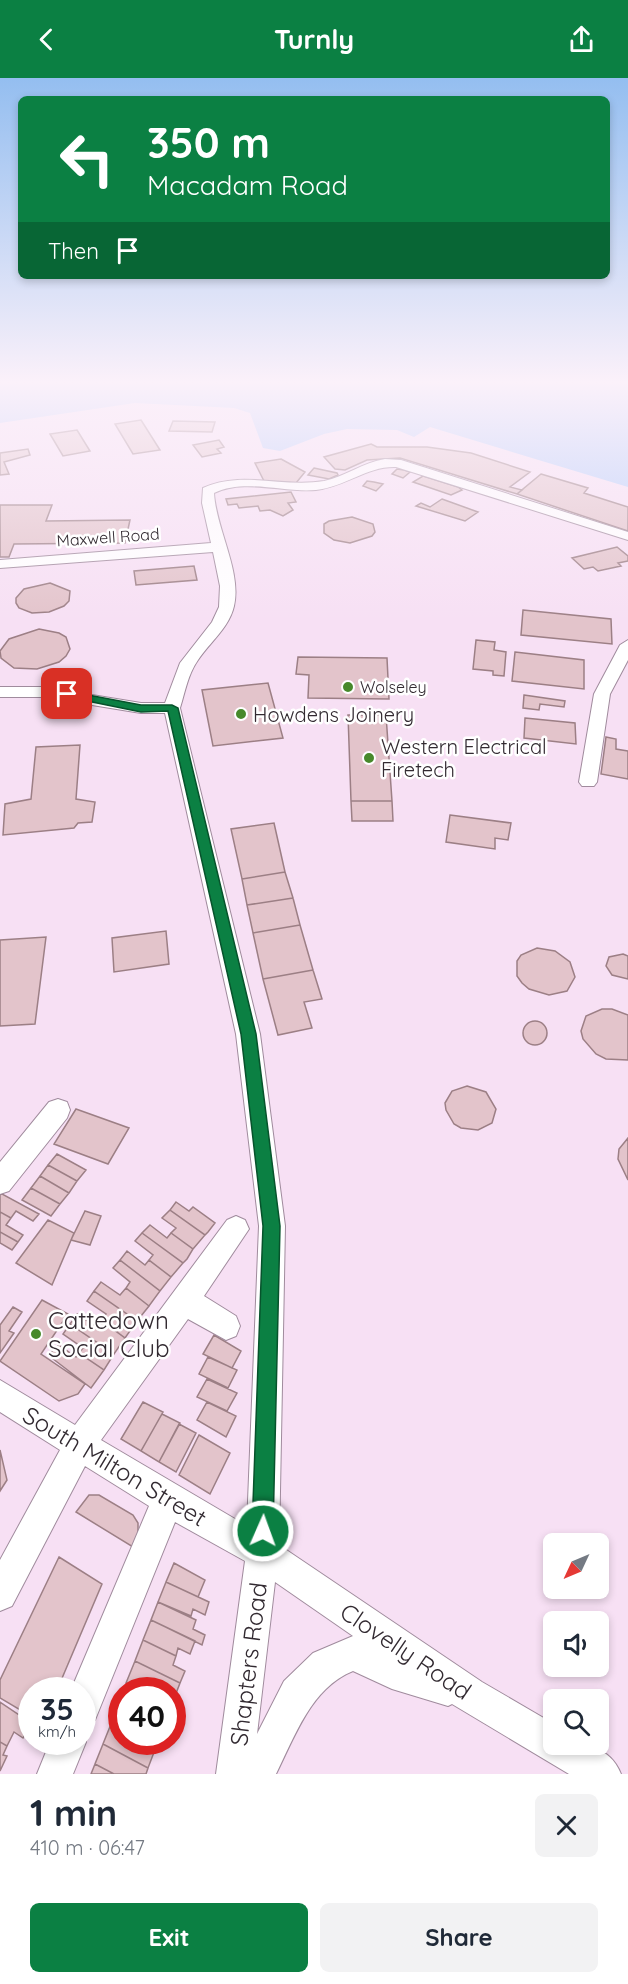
<!DOCTYPE html>
<meta charset="utf-8">
<style>
:root{--surface:#fff;--page:#f2f2f3;--text:#1f2937;--muted:#747a83;--accent:#0b8043}
body{margin:0;font-family:Quicksand,sans-serif;background:var(--page);color:var(--text);height:100vh;display:flex;flex-direction:column;font-size:22px;white-space:nowrap}
*{box-sizing:border-box;margin:0}
p{font-size:20px;color:var(--muted)}
.icon{flex:none;width:33px;height:33px;fill:none;stroke:currentColor;stroke-width:2;stroke-linecap:round;stroke-linejoin:round}
.map{position:relative;height:1696px;overflow:hidden}
.panel{display:flex;flex-direction:column;background:var(--surface);flex:1}
.panel>*{flex:none}
.guide{position:absolute;left:18px;top:18px;width:592px;height:183px;border-radius:9px;box-shadow:0 3px 9px #0003;background:#0b8043;color:#fff;overflow:hidden}
.needle{width:39px;rotate:226deg}
.tools{position:absolute;left:543px;top:1455px;display:grid;gap:12px}
.tools a{display:grid;place-items:center;width:66px;height:66px;border-radius:9px;background:var(--surface);box-shadow:0 3px 9px #0003;font-size:30px}
.speed{position:absolute;left:18px;top:1599px;display:flex;gap:12px;font-size:30px;font-weight:700;text-align:center}
.speed>*{display:grid;place-content:center;width:78px;height:78px;border-radius:50%;background:var(--surface);box-shadow:0 3px 9px #0003;line-height:1}
.speed small{font-size:15px;font-weight:400}
.speed .limit{border:9px solid #d22;background:#fff;color:#111}
.pin{position:absolute;display:grid;place-items:center;width:51px;height:51px;color:#fff;margin:-26px;border-radius:12px;box-shadow:0 3px 9px #0006}
.me{position:absolute;width:66px;margin:-33px;rotate:2deg;stroke-linejoin:round;filter:drop-shadow(0 0 4px #0008)}
.turn{display:flex;align-items:center;gap:21px;height:126px;padding:0 30px;font-size:27px}
.turn .icon{width:78px;height:78px;stroke-width:2.5}
.turn b{display:block;font-size:42px;line-height:51px}
.then{display:flex;align-items:center;height:57px;padding:0 30px;background:#0003;gap:12px;font-size:22px}
.round{display:grid;place-items:center;flex:none;width:63px;height:63px;border-radius:9px;background:var(--page)}
.headline{display:flex;align-items:center;justify-content:space-between;height:102px;padding:0 30px}
h1{font-size:36px;font-weight:800;line-height:45px}
.primary-button{display:flex;gap:12px;margin-top:auto;padding:12px 30px}
.primary-button a{flex:1;height:69px;border-radius:9px;background:var(--accent);color:#fff;font-size:24px;font-weight:800;line-height:69px;text-align:center}
.primary-button a+a{background:var(--page);color:var(--text)}
header{display:flex;justify-content:space-between;align-items:center;height:78px;padding:0 30px;background:var(--accent);color:#fff;font-size:27px;font-weight:800}
.map>svg:first-child{display:block}
</style>
<header><svg class="icon" aria-label="back" viewBox="0 0 24 24"><path d="M15 5l-7 7 7 7"/></svg>Turnly<svg class="icon" aria-label="share" viewBox="0 0 24 24"><path d="M12 15V3M7 8l5-5 5 5M5 13v7h14v-7"/></svg></header>
<div class="map">
<svg width="628" height="1696" viewBox="0 0 628 1696">
<rect width="100%" height="100%" fill="#f7e0f4"/>
<!-- water -->
<path fill="#b6cefb" d="M 0,305 L 623,305 L 628,306 L 628,409 L 430,349 L 414,359 L 397,352 L 347,351 L 324,356 L 280,373 L 263,370 L 250,335 L 234,330 L 135,325 L 0,345 Z"/>
<!-- building -->
<path fill="#e3c4cb" stroke="#9c7f85" stroke-width="1.5" d="M 141,342 L 160,372 L 133,376 L 115,346 Z
M 173,343 L 215,344 L 212,354 L 169,353 Z
M 77,352 L 90,373 L 63,378 L 50,356 Z
M 219,362 L 224,369 L 217,371 L 221,375 L 202,379 L 193,367 Z
M 371,366 L 377,369 L 427,369 L 471,375 L 530,394 L 510,409 L 522,412 L 517,416 L 400,380 L 367,382 L 345,392 L 335,391 L 324,379 Z
M 28,371 L 30,377 L 4,384 L 9,396 L 0,397 L 0,375 Z
M 281,381 L 305,394 L 296,405 L 264,403 L 255,385 Z
M 314,390 L 337,395 L 338,397 L 329,401 L 308,397 Z
M 397,391 L 404,392 L 410,394 L 403,400 L 392,396 Z
M 541,396 L 588,410 L 584,415 L 628,429 L 628,453 L 517,416 Z
M 423,398 L 458,409 L 462,412 L 451,417 L 413,404 Z
M 367,403 L 374,404 L 383,406 L 376,413 L 363,408 Z
M 291,414 L 296,424 L 288,425 L 293,432 L 283,438 L 270,432 L 260,433 L 258,428 L 239,430 L 237,426 L 228,427 L 226,421 Z
M 442,421 L 478,434 L 465,443 L 416,428 L 421,425 L 430,429 Z
M 0,427 L 52,427 L 46,443 L 130,442 L 125,465 L 14,466 L 9,479 L 0,479 Z
M 352,439 L 373,446 L 375,454 L 372,458 L 350,465 L 334,462 L 324,455 L 324,446 L 329,443 Z
M 617,469 L 628,478 L 628,483 L 618,485 L 621,488 L 598,493 L 593,489 L 584,491 L 572,480 Z
M 194,488 L 197,502 L 136,507 L 134,493 Z
M 50,505 L 70,513 L 69,523 L 64,528 L 49,534 L 32,535 L 19,530 L 16,525 L 16,520 L 24,511 Z
M 523,532 L 611,541 L 612,566 L 521,557 Z
M 39,551 L 59,555 L 66,559 L 70,571 L 66,578 L 59,584 L 37,591 L 14,590 L 1,580 L 0,573 L 9,561 Z
M 476,562 L 495,564 L 494,572 L 506,574 L 504,598 L 493,597 L 493,593 L 473,591 Z
M 515,574 L 584,582 L 584,611 L 512,603 Z
M 298,579 L 387,580 L 389,621 L 308,620 L 309,597 L 296,596 Z
M 268,605 L 283,660 L 213,668 L 202,612 Z
M 524,617 L 565,623 L 564,629 L 540,626 L 539,632 L 523,630 Z
M 348,637 L 386,637 L 392,723 L 351,723 Z
M 525,640 L 575,645 L 576,666 L 524,660 Z
M 606,659 L 616,661 L 616,671 L 628,673 L 628,701 L 601,696 Z
M 80,667 L 76,721 L 95,724 L 92,744 L 78,745 L 74,750 L 3,757 L 5,726 L 31,721 L 36,669 Z
M 351,723 L 392,723 L 393,743 L 352,743 Z
M 450,737 L 511,745 L 508,762 L 495,760 L 495,771 L 446,764 Z
M 274,745 L 285,794 L 242,801 L 231,751 Z
M 285,794 L 293,820 L 247,827 L 242,801 Z
M 293,820 L 300,847 L 253,855 L 247,827 Z
M 300,847 L 313,892 L 263,901 L 253,855 Z
M 166,853 L 169,886 L 114,894 L 112,860 Z
M 46,859 L 35,946 L 0,948 L 0,862 Z
M 537,870 L 555,873 L 570,884 L 575,899 L 567,913 L 549,917 L 529,911 L 522,905 L 517,898 L 517,883 L 521,877 Z
M 623,876 L 628,878 L 628,901 L 612,897 L 606,888 L 609,879 Z
M 313,892 L 322,921 L 304,924 L 312,950 L 278,957 L 263,901 Z
M 602,931 L 612,931 L 628,937 L 628,982 L 606,981 L 596,976 L 583,961 L 581,953 L 586,938 Z
M523 955a12 12 0 1 1 24 0a12 12 0 1 1-24 0Z
M 467,1008 L 486,1014 L 496,1031 L 492,1045 L 478,1052 L 461,1050 L 454,1046 L 446,1032 L 445,1025 L 452,1013 Z
M 76,1031 L 129,1050 L 108,1086 L 54,1066 Z
M 628,1060 L 628,1102 L 618,1081 L 619,1071 Z
M 57,1076 L 86,1092 L 77,1103 L 48,1087 Z
M 48,1087 L 77,1103 L 69,1115 L 40,1098 Z
M 40,1098 L 69,1115 L 60,1126 L 31,1110 Z
M 31,1110 L 60,1126 L 51,1138 L 22,1122 Z
M 0,1115 L 39,1136 L 33,1143 L 16,1133 L 11,1140 L 0,1134 Z
M 176,1124 L 189,1133 L 193,1129 L 215,1145 L 208,1154 L 205,1157 L 170,1132 Z
M 170,1132 L 205,1157 L 193,1171 L 171,1155 L 176,1150 L 162,1140 Z
M 85,1133 L 101,1138 L 90,1167 L 71,1162 Z
M 0,1134 L 11,1140 L 6,1147 L 23,1157 L 18,1164 L 0,1154 Z
M 48,1142 L 74,1155 L 52,1207 L 16,1185 Z
M 150,1147 L 167,1160 L 171,1155 L 193,1171 L 187,1181 L 183,1185 L 142,1155 Z
M 0,1154 L 18,1164 L 12,1172 L 0,1165 Z
M 142,1155 L 183,1185 L 171,1199 L 149,1182 L 153,1177 L 135,1163 Z
M 127,1173 L 145,1187 L 149,1182 L 171,1199 L 160,1213 L 120,1182 Z
M 120,1182 L 160,1213 L 149,1228 L 126,1210 L 130,1204 L 113,1190 Z
M 101,1204 L 120,1217 L 126,1210 L 149,1228 L 137,1243 L 94,1213 Z
M 94,1213 L 137,1243 L 125,1260 L 102,1243 L 106,1236 L 87,1223 Z
M 42,1222 L 68,1236 L 41,1276 L 85,1306 L 78,1316 L 59,1323 L 0,1283 Z
M 13,1229 L 22,1234 L 9,1253 L 14,1255 L 0,1275 L 0,1247 Z
M 77,1236 L 97,1249 L 102,1243 L 125,1260 L 114,1276 L 70,1246 Z
M 70,1246 L 114,1276 L 104,1292 L 79,1275 L 83,1270 L 63,1256 Z
M 214,1257 L 241,1273 L 232,1290 L 203,1276 Z
M 59,1267 L 76,1279 L 79,1275 L 104,1292 L 91,1310 L 48,1277 Z
M 208,1279 L 237,1292 L 228,1310 L 199,1296 Z
M 207,1301 L 237,1315 L 227,1333 L 197,1319 Z
M 143,1324 L 163,1334 L 141,1373 L 121,1361 Z
M 207,1324 L 236,1338 L 226,1359 L 197,1342 Z
M 162,1336 L 180,1345 L 159,1384 L 141,1373 Z
M 179,1346 L 196,1355 L 176,1394 L 159,1384 Z
M 199,1357 L 230,1375 L 210,1416 L 179,1397 Z
M 0,1372 L 7,1402 L 0,1413 Z
M 89,1417 L 99,1417 L 133,1437 L 138,1445 L 138,1460 L 133,1469 L 76,1434 Z
M 59,1479 L 102,1506 L 57,1612 L 32,1612 L 32,1639 L 0,1620 L 0,1602 Z
M 174,1485 L 205,1502 L 198,1519 L 166,1504 Z
M 166,1504 L 209,1524 L 205,1537 L 193,1531 L 191,1538 L 158,1524 Z
M 158,1524 L 196,1542 L 193,1551 L 205,1557 L 202,1567 L 151,1542 Z
M 151,1542 L 195,1563 L 190,1576 L 178,1570 L 176,1578 L 143,1562 Z
M 143,1562 L 176,1578 L 173,1587 L 185,1593 L 180,1605 L 135,1583 Z
M 135,1583 L 180,1605 L 175,1618 L 172,1612 L 143,1612 L 126,1605 Z
M 0,1624 L 31,1645 L 23,1660 L 14,1654 L 7,1668 L 0,1664 Z
M 118,1627 L 122,1629 L 122,1652 L 111,1646 Z
M 111,1646 L 122,1652 L 122,1664 L 144,1664 L 156,1669 L 148,1690 L 103,1666 Z
M 0,1664 L 7,1668 L 3,1677 L 7,1678 L 0,1693 Z
M 103,1666 L 148,1690 L 146,1696 L 114,1696 L 95,1686 Z
M 95,1686 L 114,1696 L 91,1696 Z"/>
<g fill="none" stroke-linecap="round" stroke-linejoin="round">
<defs>
<path id="minor" d="M 385,381 L 401,382 L 628,454 L 628,462 L 396,389 C 367,388 345,409 316,412 C 283,415 245,400 214,415 C 216,451 242,494 234,528 C 229,550 210,564 198,582 C 188,596 185,614 180,630 L 260,956 L 285,1148 L 279,1467 L 482,1604 L 554,1646 L 554,1666 C 582,1666 609,1666 621,1696 L 569,1696 L 452,1626 L 448,1628 L 392,1611 L 353,1593 C 311,1610 295,1658 276,1696 L 216,1696 L 245,1483 L 175,1444 L 95,1642 L 82,1647 L 82,1612 L 71,1612 L 149,1428 L 85,1388 L 12,1528 L 0,1533 L 0,1482 L 60,1372 L 0,1334 L 0,1302 L 75,1347 L 227,1142 L 236,1138 L 245,1142 L 249,1151 L 204,1218 L 236,1238 L 240,1248 L 236,1258 L 226,1262 L 188,1241 L 101,1362 L 247,1448 L 259,1148 L 236,956 L 165,635 L 141,635 L 43,619 L 0,619 L 0,609 L 43,609 L 141,625 L 165,625 L 180,585 L 212,544 L 219,529 L 220,508 L 213,474 L 0,490 L 0,482 L 211,465 L 202,425 L 203,410 C 242,392 282,410 324,403 C 345,399 363,384 385,381 ZM 275,1504 L 353,1558 L 313,1575 L 284,1603 L 257,1656 Z
M 628,562 L 628,582 L 610,616 L 597,704 L 594,708 L 582,708 L 579,704 L 594,616 L 620,567 Z
M 58,1021 L 67,1024 L 70,1032 L 67,1040 L 9,1113 L 0,1116 L 0,1084 L 49,1024 Z
M 82,1655 L 86,1664 L 73,1696 L 37,1696 L 50,1664 L 82,1664 Z"/>
</defs>
<!-- minor casing -->
<use href="#minor" stroke="#a08b9d" stroke-width="2"/>
<!-- minor -->
<use href="#minor" fill="#fff" fill-rule="evenodd"/>
</g>
<!-- sky -->
<linearGradient id="sky" x2="0" y2="1"><stop stop-color="#94bef0"/><stop offset="0.56" stop-color="#fbf1fa"/><stop offset="1" stop-color="#fbf1fa" stop-opacity="0"/></linearGradient>
<rect width="628" height="543" fill="url(#sky)"/>
<!-- route -->
<path fill="#0b8043" stroke="#07532c" stroke-width="1.5" d="M 67,613 L 141,627 L 172,627 L 178,630 L 256,956 L 280,1148 L 273,1453 L 270,1460 L 263,1463 L 255,1460 L 252,1453 L 263,1148 L 241,956 L 168,633 L 141,634 L 63,618 L 61,616 Z"/>
<!-- markers -->
<g fill="#47892b" stroke="#fff" stroke-width="2">
<circle cx="348" cy="609" r="6"/>
<circle cx="241" cy="636" r="6"/>
<circle cx="369" cy="680" r="6"/>
<circle cx="36" cy="1256" r="6"/>
</g>
<g text-anchor="middle" dominant-baseline="central" stroke-width="5" stroke-linejoin="round" paint-order="stroke">
<!-- far-street labels -->
<g font-size="16" fill="#322a31" stroke="#fff">
<text transform="translate(108 459) rotate(-4)">Maxwell Road</text>
</g>
<!-- far-poi labels -->
<g font-size="16" fill="#322a31" stroke="#fff" text-anchor="start">
<text x="360" y="609">Wolseley</text>
</g>
<!-- poi labels -->
<g font-size="20" fill="#322a31" stroke="#fff" text-anchor="start">
<text x="253" y="636">Howdens Joinery</text>
<text x="381" y="668">Western Electrical<tspan x="381" dy="23">Firetech</tspan></text>
</g>
<!-- near-poi labels -->
<g font-size="24" fill="#322a31" stroke="#fff" text-anchor="start">
<text x="48" y="1242">Cattedown<tspan x="48" dy="28">Social Club</tspan></text>
</g>
<!-- near-street labels -->
<g font-size="24" fill="#322a31" stroke="#fff">
<text transform="translate(115 1388) rotate(31)">South Milton Street</text>
<text transform="translate(406 1573) rotate(34)">Clovelly Road</text>
<text transform="translate(248 1586) rotate(-83)">Shapters Road</text>
</g>
</g>
</svg>
<div class="tools">
<a><svg class="needle" viewBox="-14 -14 28 28"><path d="M0-13l5 13h-10z" fill="#e53935"/><path d="M0 13l5-13h-10z" fill="#747a83"/></svg></a>
<a><svg class="icon" aria-label="sound" viewBox="0 0 24 24"><path d="M4 9h4l5-4v14l-5-4H4zM17 9q2 3 0 6"/></svg></a>
<a><svg class="icon" aria-label="search" viewBox="0 0 24 24"><circle cx="10" cy="10" r="6"/><path d="M15 15l6 6"/></svg></a>
</div>
<div class="speed"><div>35<small>km/h</small></div><div class="limit">40</div></div>
<div class="pin" style="left:67px;top:616px;background:#d93025"><svg class="icon" aria-label="arrive" viewBox="0 0 24 24"><path d="M6 21V4h12l-3 4 3 4H6"/></svg></div>
<svg class="me" style="left:263px;top:1453px" viewBox="-20 -20 40 40"><circle r="17" fill="#0b8043" stroke="#fff" stroke-width="3"/><path d="M0-11L8 9 0 5-8 9z" fill="#fff"/></svg>
<div class="guide">
<div class="turn"><svg class="icon" aria-label="left" viewBox="0 0 24 24"><path d="M17 20v-9H6M10 6l-5 5 5 5"/></svg><div><b>350 m</b>Macadam Road</div></div>
<div class="then">Then<svg class="icon" aria-label="arrive" viewBox="0 0 24 24"><path d="M6 21V4h12l-3 4 3 4H6"/></svg></div>
</div>
</div>
<section class="panel">
<div class="headline"><div><h1>1 min</h1><p>410 m · 06:47</p></div><a class="round"><svg class="icon" aria-label="close" viewBox="0 0 24 24"><path d="M6 6l12 12M18 6L6 18"/></svg></a></div>
<div class="primary-button"><a>Exit</a><a>Share</a></div>
</section>
